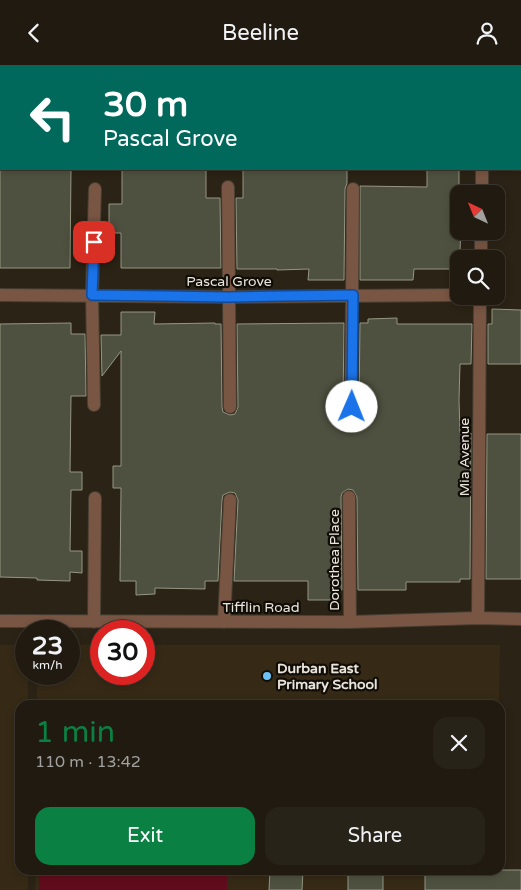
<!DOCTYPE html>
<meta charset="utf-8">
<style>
:root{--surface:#201a10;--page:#282319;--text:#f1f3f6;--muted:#a2a19f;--line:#3d3830;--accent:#0b8043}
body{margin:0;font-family:"Varela Round",sans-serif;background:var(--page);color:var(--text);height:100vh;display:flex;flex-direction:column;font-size:19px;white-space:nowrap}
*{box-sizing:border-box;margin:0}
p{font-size:16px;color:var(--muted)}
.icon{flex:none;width:28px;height:28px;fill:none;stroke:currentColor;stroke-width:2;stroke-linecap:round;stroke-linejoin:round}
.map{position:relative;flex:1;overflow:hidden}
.side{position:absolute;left:15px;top:635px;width:490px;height:175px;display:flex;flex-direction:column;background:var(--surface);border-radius:15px;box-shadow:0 2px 8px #0003,0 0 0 1px var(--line)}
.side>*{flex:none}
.hud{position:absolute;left:0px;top:0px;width:521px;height:105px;box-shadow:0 2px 8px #0003,0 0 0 1px var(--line);background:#00695c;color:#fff;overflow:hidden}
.needle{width:32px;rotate:317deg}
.buttons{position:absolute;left:450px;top:120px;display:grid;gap:10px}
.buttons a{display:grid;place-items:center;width:55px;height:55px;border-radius:10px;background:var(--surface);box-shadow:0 2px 8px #0003,0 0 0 1px var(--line);font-size:25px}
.speed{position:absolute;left:15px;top:555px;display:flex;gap:10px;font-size:25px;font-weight:700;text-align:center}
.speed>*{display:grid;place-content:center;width:65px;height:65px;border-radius:50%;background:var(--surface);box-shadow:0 2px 8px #0003,0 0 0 1px var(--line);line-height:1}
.speed small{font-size:12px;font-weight:400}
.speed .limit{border:8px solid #d22;background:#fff;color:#111}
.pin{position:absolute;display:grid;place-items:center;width:42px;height:42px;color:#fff;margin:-21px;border-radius:10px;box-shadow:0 2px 8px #0006}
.me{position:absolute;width:55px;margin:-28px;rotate:1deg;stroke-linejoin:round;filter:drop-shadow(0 0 4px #0008)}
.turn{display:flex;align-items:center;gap:18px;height:105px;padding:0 20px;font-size:22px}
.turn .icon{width:65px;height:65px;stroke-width:2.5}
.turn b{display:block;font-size:35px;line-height:42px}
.round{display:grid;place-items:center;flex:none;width:52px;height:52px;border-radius:15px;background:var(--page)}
.head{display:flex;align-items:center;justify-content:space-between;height:85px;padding:0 20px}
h1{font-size:30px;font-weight:600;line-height:38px;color:var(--accent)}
.cta{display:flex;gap:10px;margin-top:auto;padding:10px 20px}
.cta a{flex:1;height:58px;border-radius:15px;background:var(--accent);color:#fff;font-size:20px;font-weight:600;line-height:58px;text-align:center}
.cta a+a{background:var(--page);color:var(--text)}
header{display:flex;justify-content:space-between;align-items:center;height:65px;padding:0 20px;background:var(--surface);font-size:22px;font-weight:600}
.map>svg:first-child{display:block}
</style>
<header><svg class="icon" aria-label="back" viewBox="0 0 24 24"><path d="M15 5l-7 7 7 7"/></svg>Beeline<svg class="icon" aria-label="person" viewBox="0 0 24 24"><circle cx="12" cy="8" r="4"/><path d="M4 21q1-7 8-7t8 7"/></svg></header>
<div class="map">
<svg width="521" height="825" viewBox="0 0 521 825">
<rect width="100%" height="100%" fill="#2b2315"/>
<!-- built -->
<path fill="#362a16" d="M 69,579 L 101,580 L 101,609 L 144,609 L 144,580 L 500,580 L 499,640 L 37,640 L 37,613 L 34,609 L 69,609 Z
M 0,580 L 15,580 L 19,599 L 28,613 L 28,640 L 20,640 L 20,805 L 28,805 L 28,825 L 0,825 Z
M 36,805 L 496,805 L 496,825 L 35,825 Z"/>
<!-- green -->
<path fill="#610c1c" d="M 39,805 L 227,805 L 227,825 L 39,825 Z"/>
<!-- building -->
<path fill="#4f5140" stroke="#959784" d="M 0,104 L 71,104 L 70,203 L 0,203 Z
M 122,104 L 206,104 L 206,133 L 220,133 L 221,203 L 121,203 L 121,168 L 109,168 L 109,139 L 122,139 Z
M 243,104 L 347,104 L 347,118 L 345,124 L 344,215 L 308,215 L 309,204 L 277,205 L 277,204 L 237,204 L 236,133 L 243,133 Z
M 427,104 L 459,104 L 459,166 L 461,166 L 459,204 L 414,204 L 413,215 L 360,215 L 360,121 L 427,122 Z
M 492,244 L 521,245 L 521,299 L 488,299 L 488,259 L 492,259 Z
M 121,247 L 155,247 L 154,259 L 215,258 L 215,259 L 221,259 L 222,342 L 223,347 L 230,350 L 235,349 L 238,342 L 237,259 L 344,258 L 343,342 L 346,349 L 351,350 L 358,347 L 359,342 L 360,258 L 368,258 L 368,254 L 397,253 L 397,259 L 472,259 L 471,299 L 460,299 L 459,335 L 460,368 L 471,368 L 470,514 L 460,514 L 460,517 L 406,517 L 406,525 L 358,525 L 357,432 L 353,425 L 348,424 L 342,428 L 341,432 L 342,525 L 332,525 L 332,535 L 308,535 L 308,516 L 234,516 L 238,435 L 235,428 L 230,427 L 223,430 L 222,435 L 218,516 L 205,516 L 205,524 L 155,523 L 155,529 L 136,530 L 136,516 L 120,516 L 121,423 L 113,423 L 113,401 L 121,401 L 121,286 L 102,311 L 101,270 L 121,270 Z
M 71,258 L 71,269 L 85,269 L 86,331 L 71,331 L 70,407 L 82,407 L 82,425 L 71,425 L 70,486 L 82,486 L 82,508 L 70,507 L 70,516 L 37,515 L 37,513 L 0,512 L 0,259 Z
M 487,369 L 521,369 L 521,514 L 486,514 Z
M 270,805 L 303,805 L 302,825 L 269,825 Z
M 348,805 L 383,805 L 383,825 L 348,825 Z
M 425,805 L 521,805 L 521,825 L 425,825 Z"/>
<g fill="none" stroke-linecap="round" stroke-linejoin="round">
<defs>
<path id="minor" d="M 230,0 L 230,1
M 352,0 L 352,1
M 96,1 L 96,0
M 484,1 L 484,0
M 228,122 L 230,342
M 482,129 L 482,104
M 481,194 L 481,166
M 0,230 L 228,232 L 459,230
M 94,340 L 92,230 L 95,124
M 351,342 L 353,124
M 349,432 L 350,557
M 478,553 L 480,231
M 0,556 L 350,557 L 478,553 L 521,554
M 94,557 L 95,433
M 224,557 L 230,435"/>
</defs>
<!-- minor casing -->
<use href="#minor" stroke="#463e31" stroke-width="14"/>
<!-- minor -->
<use href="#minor" stroke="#795644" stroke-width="12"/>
</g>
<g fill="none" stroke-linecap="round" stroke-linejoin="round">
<defs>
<path id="route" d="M 94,177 L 92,230 L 228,232 L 353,230 L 352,342"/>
</defs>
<!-- route casing -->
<use href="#route" stroke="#114b97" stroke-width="12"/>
<!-- route -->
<use href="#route" stroke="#1a73e8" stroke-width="9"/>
</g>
<!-- markers -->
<circle fill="#6dc2f3" stroke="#100d07" stroke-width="2" cx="267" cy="611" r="5"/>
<g text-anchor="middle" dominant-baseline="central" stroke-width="4.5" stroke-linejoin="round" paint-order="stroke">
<!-- street labels -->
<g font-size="14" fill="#eae4dc" stroke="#100d07">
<text x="229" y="216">Pascal Grove</text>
<text transform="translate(464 392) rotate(-90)">Mia Avenue</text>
<text transform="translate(334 495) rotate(-90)">Dorothea Place</text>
<text x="261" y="542">Tifflin Road</text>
</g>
<!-- poi labels -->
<g font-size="14" font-weight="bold" fill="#eae4dc" stroke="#100d07" text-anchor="start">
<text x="277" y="603">Durban East<tspan x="277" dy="16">Primary School</tspan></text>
</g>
</g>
</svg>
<div class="buttons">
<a><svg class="needle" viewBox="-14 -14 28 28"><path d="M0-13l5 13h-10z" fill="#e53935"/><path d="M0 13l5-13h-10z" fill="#a2a19f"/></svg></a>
<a><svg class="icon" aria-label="search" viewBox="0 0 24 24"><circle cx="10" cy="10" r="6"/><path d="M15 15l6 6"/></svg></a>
</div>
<div class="speed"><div>23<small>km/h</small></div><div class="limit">30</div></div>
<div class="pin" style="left:94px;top:177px;background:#d93025"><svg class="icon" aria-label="arrive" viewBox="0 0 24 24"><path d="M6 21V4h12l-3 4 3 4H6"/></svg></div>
<svg class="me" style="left:352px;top:342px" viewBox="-20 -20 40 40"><circle r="19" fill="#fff"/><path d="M0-13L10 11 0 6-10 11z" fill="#1a73e8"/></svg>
<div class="hud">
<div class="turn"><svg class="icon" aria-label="left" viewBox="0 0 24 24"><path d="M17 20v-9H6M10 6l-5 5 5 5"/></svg><div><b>30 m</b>Pascal Grove</div></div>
</div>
<section class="side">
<div class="head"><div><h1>1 min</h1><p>110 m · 13:42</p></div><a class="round"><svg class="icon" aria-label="close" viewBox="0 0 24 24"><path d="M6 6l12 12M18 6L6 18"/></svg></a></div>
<div class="cta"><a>Exit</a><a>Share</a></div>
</section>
</div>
